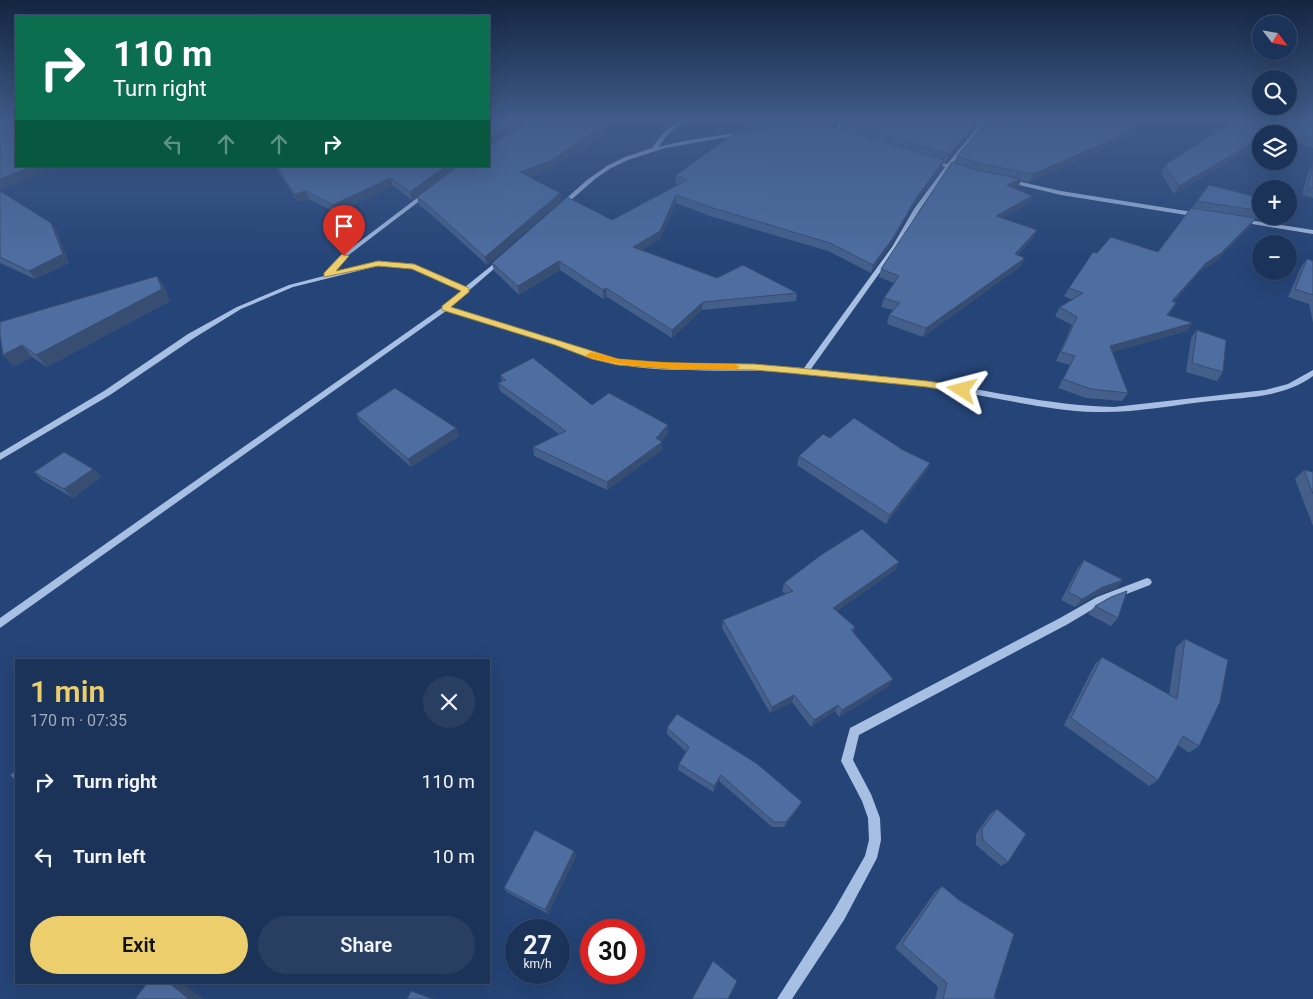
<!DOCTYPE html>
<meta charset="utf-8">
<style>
:root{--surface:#1c3359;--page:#293f62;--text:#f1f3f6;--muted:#a0aaba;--line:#3a4e6f;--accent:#ecce6c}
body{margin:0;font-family:Roboto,sans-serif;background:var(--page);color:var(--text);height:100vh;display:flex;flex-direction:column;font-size:19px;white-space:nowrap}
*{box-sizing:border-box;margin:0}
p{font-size:16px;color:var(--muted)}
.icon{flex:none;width:28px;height:28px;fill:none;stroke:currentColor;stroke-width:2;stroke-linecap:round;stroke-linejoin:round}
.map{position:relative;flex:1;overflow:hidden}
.panel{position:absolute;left:15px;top:659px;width:475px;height:325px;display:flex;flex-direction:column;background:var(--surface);border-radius:0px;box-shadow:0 5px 20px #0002,0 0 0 1px var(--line)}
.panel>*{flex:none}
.banner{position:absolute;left:15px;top:15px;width:475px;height:152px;border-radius:0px;box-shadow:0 5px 20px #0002,0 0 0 1px var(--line);background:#0b6e4f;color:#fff;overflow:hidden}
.needle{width:32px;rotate:121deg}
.fabs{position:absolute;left:1252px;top:15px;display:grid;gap:10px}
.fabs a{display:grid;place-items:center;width:45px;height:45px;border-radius:50%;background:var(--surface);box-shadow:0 5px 20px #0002,0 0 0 1px var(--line);font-size:25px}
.speed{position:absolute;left:505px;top:919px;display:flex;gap:10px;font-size:25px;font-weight:700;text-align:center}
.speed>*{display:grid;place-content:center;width:65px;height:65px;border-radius:50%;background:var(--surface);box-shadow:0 5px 20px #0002,0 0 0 1px var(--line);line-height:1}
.speed small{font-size:12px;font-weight:400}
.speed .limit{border:8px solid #d22;background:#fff;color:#111}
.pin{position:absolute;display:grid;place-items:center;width:42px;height:42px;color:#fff;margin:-51px -21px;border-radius:50% 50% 50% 0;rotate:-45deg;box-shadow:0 0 5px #0007}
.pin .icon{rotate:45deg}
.me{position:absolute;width:55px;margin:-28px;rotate:279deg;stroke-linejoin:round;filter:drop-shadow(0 0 4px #0008)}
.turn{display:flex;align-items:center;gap:18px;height:105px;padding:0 15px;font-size:22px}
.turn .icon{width:65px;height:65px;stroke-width:2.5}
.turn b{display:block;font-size:35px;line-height:42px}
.lanes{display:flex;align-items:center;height:48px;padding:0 15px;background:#0003;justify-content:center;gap:25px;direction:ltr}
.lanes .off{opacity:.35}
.round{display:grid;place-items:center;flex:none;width:52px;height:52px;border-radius:26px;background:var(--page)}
.summary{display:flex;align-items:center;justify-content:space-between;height:85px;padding:0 15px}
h1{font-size:30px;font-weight:600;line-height:38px;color:var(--accent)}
.action{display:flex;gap:10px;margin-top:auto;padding:10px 15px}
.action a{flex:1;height:58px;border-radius:30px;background:var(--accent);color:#111;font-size:20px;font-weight:600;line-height:58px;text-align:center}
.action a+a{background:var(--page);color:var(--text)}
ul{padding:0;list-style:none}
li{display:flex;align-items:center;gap:15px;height:75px;padding:0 15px}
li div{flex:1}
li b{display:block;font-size:19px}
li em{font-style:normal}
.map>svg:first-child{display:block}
</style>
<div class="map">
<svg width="1313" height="999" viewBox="0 0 1313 999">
<rect width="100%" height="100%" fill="#254477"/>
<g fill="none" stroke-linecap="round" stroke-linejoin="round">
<!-- minor -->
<path fill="#a7bfe3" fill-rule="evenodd" d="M 681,120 L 686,120 L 668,134 L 658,147 L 684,141 L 742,132 L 745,134 L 665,148 L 628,160 L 611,168 L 595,179 L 563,207 L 559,207 L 559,205 L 587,180 L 607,166 L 625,157 L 652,148 L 664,132 Z
M 841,120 L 845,120 L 837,133 L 833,133 L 833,132 Z
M 984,120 L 988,120 L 951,165 L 963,169 L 963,171 L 949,168 L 920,209 L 898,247 L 811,369 C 857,375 903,377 948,385 C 1003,393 1057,406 1114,407 L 1265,390 L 1288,384 L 1313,370 L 1313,376 C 1283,398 1247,397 1211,401 C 1173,405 1135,413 1096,412 C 1046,411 997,397 947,390 C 901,382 853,378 806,373 C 743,367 672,376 611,363 C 591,359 572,349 552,343 C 517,332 481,322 446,311 L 0,628 L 0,618 L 443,307 L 462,290 L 413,269 L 378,266 L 293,287 L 241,309 L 194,338 L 110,395 L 0,460 L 0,453 L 104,391 L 188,334 L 237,307 L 289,285 L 324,276 L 342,255 L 425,192 L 430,193 L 346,257 L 332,274 L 378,262 L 414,265 L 465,287 L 501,258 L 504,260 L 503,261 L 450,307 C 486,319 523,329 559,341 C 579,347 597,356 617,359 C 679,369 742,363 804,368 L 892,247 L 914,209 L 945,167 L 931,162 L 931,160 L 947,164 Z
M 1008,179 L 1061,191 L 1199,213 L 1202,215 L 1199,217 L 1061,195 L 1006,182 L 1005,181 Z
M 1242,219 L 1313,230 L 1313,234 L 1240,222 L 1240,220 Z
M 1147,578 L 1150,579 L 1152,582 L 1150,585 L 1103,603 L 1068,624 L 859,735 L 853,760 L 871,794 L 880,818 L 881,840 L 877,858 L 844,920 L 792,999 L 777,999 L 834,910 L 865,856 L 869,840 L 868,818 L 862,801 L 841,761 L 850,728 L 1060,618 L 1097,597 Z"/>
</g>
<!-- wall -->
<path fill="#435f8a" d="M 839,120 L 834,127 L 841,129 L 842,122 L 844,120 L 982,120 L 946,162 L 944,161 L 942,168 L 912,208 L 890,246 L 871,273 L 828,251 L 710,216 L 676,203 L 660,239 L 642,250 L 717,278 L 797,293 L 796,301 L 702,310 L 672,338 L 607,297 L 603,299 L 560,270 L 519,295 L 494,271 L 492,263 L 612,220 L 679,185 L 675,183 L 676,175 L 762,130 L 749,130 L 750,122 Z
M 987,120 L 1142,120 L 1122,142 L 1029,182 L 1021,181 L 1018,188 L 1015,189 L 1032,196 L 1028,204 L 1003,218 L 1037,230 L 1033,238 L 1018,255 L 1025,258 L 1021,266 L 923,337 L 887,324 L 889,315 L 893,310 L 881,307 L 884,298 L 894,283 L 879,277 L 881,269 L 955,163 L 957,156 Z
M 1234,120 L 1313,120 L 1313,148 L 1289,140 L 1289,134 L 1261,134 L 1261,143 L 1174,194 L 1161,173 L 1165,165 Z
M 604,125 L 605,133 L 553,168 L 530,177 L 560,193 L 561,201 L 487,265 L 433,216 L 419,205 L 417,197 L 456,168 L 412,200 L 393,186 L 336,213 L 309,199 L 298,202 L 276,168 L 254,168 L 253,166 L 489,166 Z
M 1313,164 L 1313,198 L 1302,195 L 1308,172 Z
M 0,191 L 51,223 L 57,232 L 69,263 L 35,279 L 0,263 Z
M 1261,198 L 1261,215 L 1257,219 L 1255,219 L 1250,226 L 1215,262 L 1200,271 L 1174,302 L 1176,303 L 1168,315 L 1187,331 L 1112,352 L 1128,393 L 1122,401 L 1086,398 L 1058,388 L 1070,365 L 1056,361 L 1072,325 L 1055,316 L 1060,307 L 1073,300 L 1064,296 L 1069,288 L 1097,253 L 1158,252 L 1192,208 L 1197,201 Z
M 1307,259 L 1313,261 L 1313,323 L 1309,304 L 1288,297 L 1301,267 Z
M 157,276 L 165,288 L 170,301 L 47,367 L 32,357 L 14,367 L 3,355 Z
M 1197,330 L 1223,372 L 1217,381 L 1186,372 L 1191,338 Z
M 500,375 L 592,405 L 668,434 L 661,441 L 662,450 L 607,490 L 534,456 L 533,447 L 559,434 L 500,391 L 498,383 L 502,381 Z
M 356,414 L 456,428 L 459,436 L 411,467 L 360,422 Z
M 830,438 L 930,463 L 926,472 L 886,524 L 797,465 L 799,456 Z
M 93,469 L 101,477 L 73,498 L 42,480 L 34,472 Z
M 1304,470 L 1313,472 L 1313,526 L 1295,479 Z
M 1084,560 L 1123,580 L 1116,588 L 1096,595 L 1075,607 L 1061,600 L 1078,568 Z
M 899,562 L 895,570 L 837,611 L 855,627 L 853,632 L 893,679 L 889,686 L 839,717 L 835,711 L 811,727 L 792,702 L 770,713 L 722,628 L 723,620 L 786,594 L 782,591 L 784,583 Z
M 1095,606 L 1118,618 L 1111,626 L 1088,614 Z
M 1185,639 L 1199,746 L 1189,753 L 1178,745 L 1158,780 L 1149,786 L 1064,725 L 1095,664 L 1102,657 L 1169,695 L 1176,647 Z
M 667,728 L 799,807 L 784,827 L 772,827 L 719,781 L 713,792 L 678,770 L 679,764 L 686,752 L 667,734 Z
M 997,809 L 1008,862 L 1001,866 L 976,845 L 976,834 L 990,814 Z
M 574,851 L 576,856 L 548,914 L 507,892 L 504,888 Z
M 942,886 L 994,997 L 997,999 L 935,999 L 938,987 L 895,948 L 935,892 Z"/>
<!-- shaded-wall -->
<path fill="#374d71" d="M 521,120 L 535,120 L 489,147 L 489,138 Z
M 834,120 L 839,120 L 833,128 Z
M 978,120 L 982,120 L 946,162 L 949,154 Z
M 1138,120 L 1142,120 L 1122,142 L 1029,182 L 1033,174 Z
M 604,125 L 605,133 L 553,168 L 521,180 L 520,172 Z
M 1282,129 L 1279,134 L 1269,134 Z
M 1261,138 L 1261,143 L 1174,194 L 1179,186 Z
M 944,160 L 942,168 L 912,208 L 890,246 L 871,273 L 873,265 L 915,200 Z
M 34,166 L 62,166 L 0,189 L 0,179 Z
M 446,166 L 458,166 L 412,200 L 410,192 Z
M 390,178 L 393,186 L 336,213 L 333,205 Z
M 1021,179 L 1018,188 L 1004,193 L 1007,185 Z
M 306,191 L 309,199 L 298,202 L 294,194 Z
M 560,193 L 561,201 L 487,265 L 485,257 Z
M 676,195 L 676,203 L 660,239 L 634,255 L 633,247 Z
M 1032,196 L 1028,204 L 993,224 L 996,216 Z
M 1256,218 L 1250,226 L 1215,262 L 1200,271 L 1167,310 L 1172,301 L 1206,263 Z
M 51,223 L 57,232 L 69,263 L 35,279 L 29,271 Z
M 1037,230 L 1033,238 L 1011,262 L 1015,254 Z
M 1025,258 L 1021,266 L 923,337 L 926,328 Z
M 559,261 L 560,270 L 519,295 L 518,286 Z
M 157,276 L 165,288 L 170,301 L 47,367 L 36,355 Z
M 606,288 L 607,297 L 603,299 L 603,290 Z
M 703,302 L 702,310 L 672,338 L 672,330 Z
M 1193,323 L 1187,331 L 1105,354 L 1110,346 Z
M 22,345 L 32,357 L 14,367 L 3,355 Z
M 668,425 L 668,434 L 659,444 L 662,442 L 662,450 L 607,490 L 607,482 L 656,438 Z
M 456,428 L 459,436 L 411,467 L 408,459 Z
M 930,463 L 926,472 L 886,524 L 890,515 Z
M 93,469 L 101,477 L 73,498 L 64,489 Z
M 899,562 L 895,570 L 830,616 L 833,608 Z
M 1123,580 L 1116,588 L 1096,595 L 1075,607 L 1082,599 L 1103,587 Z
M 893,679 L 889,686 L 839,717 L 842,710 Z
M 794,695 L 792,702 L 770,713 L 772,707 Z
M 838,705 L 835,711 L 811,727 L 814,720 Z
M 721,775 L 719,781 L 713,792 L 714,786 Z
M 802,802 L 799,807 L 784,827 L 786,822 Z
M 574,851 L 576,856 L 548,914 L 545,910 Z
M 168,982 L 178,982 L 184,984 L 204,999 L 189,999 Z"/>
<!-- building -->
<path fill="#4e6ea1" stroke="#374d71" d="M 0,120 L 16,120 L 16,166 L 34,166 L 0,179 Z
M 489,120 L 521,120 L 489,138 Z
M 533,120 L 591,120 L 604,125 L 552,160 L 520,172 L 560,193 L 485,257 L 431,208 L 417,197 L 458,166 L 489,166 L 489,146 Z
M 753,120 L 835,120 L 750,122 Z
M 844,120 L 978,120 L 949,154 L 842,122 Z
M 987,120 L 1138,120 L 1125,134 L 1033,174 L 978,163 L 957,156 Z
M 1234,120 L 1313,120 L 1313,139 L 1282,129 L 1269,134 L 1261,134 L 1261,138 L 1179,186 L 1165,165 Z
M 819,125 L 835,127 L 944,160 L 915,200 L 893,238 L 873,265 L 830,243 L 710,207 L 676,195 L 660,231 L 633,247 L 717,278 L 743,265 L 797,293 L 703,302 L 672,330 L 606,288 L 603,290 L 559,261 L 518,286 L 492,263 L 567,197 L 612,220 L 687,180 L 676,175 L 736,132 Z
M 952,162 L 976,170 L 1021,179 L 1007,185 L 1032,196 L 996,216 L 1037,230 L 1015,254 L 1025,258 L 926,328 L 889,315 L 900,303 L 884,298 L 899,276 L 881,269 Z
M 1313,165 L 1313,188 L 1308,187 Z
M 277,166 L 446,166 L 410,192 L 390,178 L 333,205 L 306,191 L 294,194 Z
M 1209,185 L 1261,198 L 1261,211 L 1197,201 Z
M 0,191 L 51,223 L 63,254 L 29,271 L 0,257 Z
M 1191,208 L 1256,218 L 1221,253 L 1206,263 L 1172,301 L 1176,303 L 1167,315 L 1193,323 L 1110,346 L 1128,393 L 1091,389 L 1063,379 L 1075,356 L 1061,352 L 1077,317 L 1060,307 L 1083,293 L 1069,288 L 1093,252 L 1097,253 L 1111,237 L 1158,252 Z
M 1307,259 L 1313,261 L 1313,295 L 1295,289 Z
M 157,276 L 162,289 L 36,355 L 22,345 L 3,355 L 0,335 L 0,322 Z
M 1197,330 L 1226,340 L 1223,372 L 1192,363 Z
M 533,358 L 592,405 L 609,393 L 668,425 L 656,438 L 662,442 L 607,482 L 533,447 L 566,431 L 498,383 L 506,380 L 500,375 Z
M 395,388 L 456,428 L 408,459 L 356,414 Z
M 854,418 L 903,450 L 930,463 L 890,515 L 799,456 L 823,434 L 830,438 Z
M 64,452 L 93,469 L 64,489 L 34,472 Z
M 1304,470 L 1313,472 L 1313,494 Z
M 862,529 L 899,562 L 833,608 L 855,627 L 851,630 L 893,679 L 842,710 L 838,705 L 814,720 L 794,695 L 772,707 L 723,620 L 793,591 L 784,583 L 821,555 Z
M 1084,560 L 1123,580 L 1103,587 L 1082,599 L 1068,592 Z
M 1127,591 L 1118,618 L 1095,606 L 1111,597 Z
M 1185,639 L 1228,660 L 1220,702 L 1199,746 L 1183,736 L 1158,780 L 1071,718 L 1102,657 L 1177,699 Z
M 677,714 L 756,763 L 802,802 L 786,822 L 774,822 L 721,775 L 714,786 L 679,764 L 689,747 L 667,728 Z
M 16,770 L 16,781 L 10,775 Z
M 997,809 L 1026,834 L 1008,862 L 983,840 L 982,829 Z
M 535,830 L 574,851 L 545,910 L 504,888 Z
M 942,886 L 959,900 L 1014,934 L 994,997 L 997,999 L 943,999 L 947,983 L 902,944 Z
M 713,961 L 737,981 L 728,999 L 692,999 Z
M 148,982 L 168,982 L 189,999 L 135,999 Z
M 411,991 L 433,999 L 407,999 Z"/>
<!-- sky -->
<linearGradient id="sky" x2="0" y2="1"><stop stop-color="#142541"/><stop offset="0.46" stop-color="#405c8a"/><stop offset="1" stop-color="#405c8a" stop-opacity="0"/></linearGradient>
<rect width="1313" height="260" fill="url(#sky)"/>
<!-- route -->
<path fill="#ecce6c" stroke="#998646" d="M 342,254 L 349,256 L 336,271 L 378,261 L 414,264 L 469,288 L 469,292 L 451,307 L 618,359 L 670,363 L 754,364 L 789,367 L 927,381 L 962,386 L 967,390 L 962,393 L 927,387 L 789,373 L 754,370 L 670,369 L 618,365 L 592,359 L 555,345 L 442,310 L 442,306 L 461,291 L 412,269 L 378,266 L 324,277 L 324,273 Z"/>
<!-- slow -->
<path fill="#f59e0b" d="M 591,352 L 618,359 L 652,362 L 735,364 L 740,367 L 735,370 C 685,369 636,370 588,357 L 586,355 Z"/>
</svg>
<div class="fabs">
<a><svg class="needle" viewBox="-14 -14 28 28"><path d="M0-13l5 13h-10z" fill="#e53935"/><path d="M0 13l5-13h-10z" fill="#a0aaba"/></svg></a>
<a><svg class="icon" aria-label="search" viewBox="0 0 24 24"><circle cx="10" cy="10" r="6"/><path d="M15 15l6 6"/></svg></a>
<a><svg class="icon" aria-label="layers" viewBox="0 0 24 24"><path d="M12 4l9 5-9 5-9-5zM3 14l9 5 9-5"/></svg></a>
<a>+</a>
<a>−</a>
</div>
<div class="speed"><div>27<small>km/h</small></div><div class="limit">30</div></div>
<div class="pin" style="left:344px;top:256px;background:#d93025"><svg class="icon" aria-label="arrive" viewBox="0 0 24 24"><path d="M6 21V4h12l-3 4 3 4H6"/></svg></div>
<svg class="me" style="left:962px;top:390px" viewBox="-20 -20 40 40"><path d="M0-17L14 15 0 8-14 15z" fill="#ecce6c" stroke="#fff" stroke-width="4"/></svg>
<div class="banner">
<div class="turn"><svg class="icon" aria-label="right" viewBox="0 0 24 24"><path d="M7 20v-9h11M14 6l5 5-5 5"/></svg><div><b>110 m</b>Turn right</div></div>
<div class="lanes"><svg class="icon off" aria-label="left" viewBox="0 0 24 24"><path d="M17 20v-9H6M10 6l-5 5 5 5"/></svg><svg class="icon off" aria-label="ahead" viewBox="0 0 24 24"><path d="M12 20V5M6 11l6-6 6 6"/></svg><svg class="icon off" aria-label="ahead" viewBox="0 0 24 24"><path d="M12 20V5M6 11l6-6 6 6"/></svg><svg class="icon" aria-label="right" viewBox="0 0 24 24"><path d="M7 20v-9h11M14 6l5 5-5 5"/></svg></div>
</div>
<section class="panel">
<div class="summary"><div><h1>1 min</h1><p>170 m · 07:35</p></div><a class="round"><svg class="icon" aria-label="close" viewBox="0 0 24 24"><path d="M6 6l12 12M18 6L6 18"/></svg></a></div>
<ul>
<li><svg class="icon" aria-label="right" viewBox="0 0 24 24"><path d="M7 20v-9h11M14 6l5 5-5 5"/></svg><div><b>Turn right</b></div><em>110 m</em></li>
<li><svg class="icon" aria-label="left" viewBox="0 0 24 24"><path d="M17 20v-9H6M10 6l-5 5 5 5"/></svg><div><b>Turn left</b></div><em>10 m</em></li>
</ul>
<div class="action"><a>Exit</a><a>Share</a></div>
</section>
</div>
